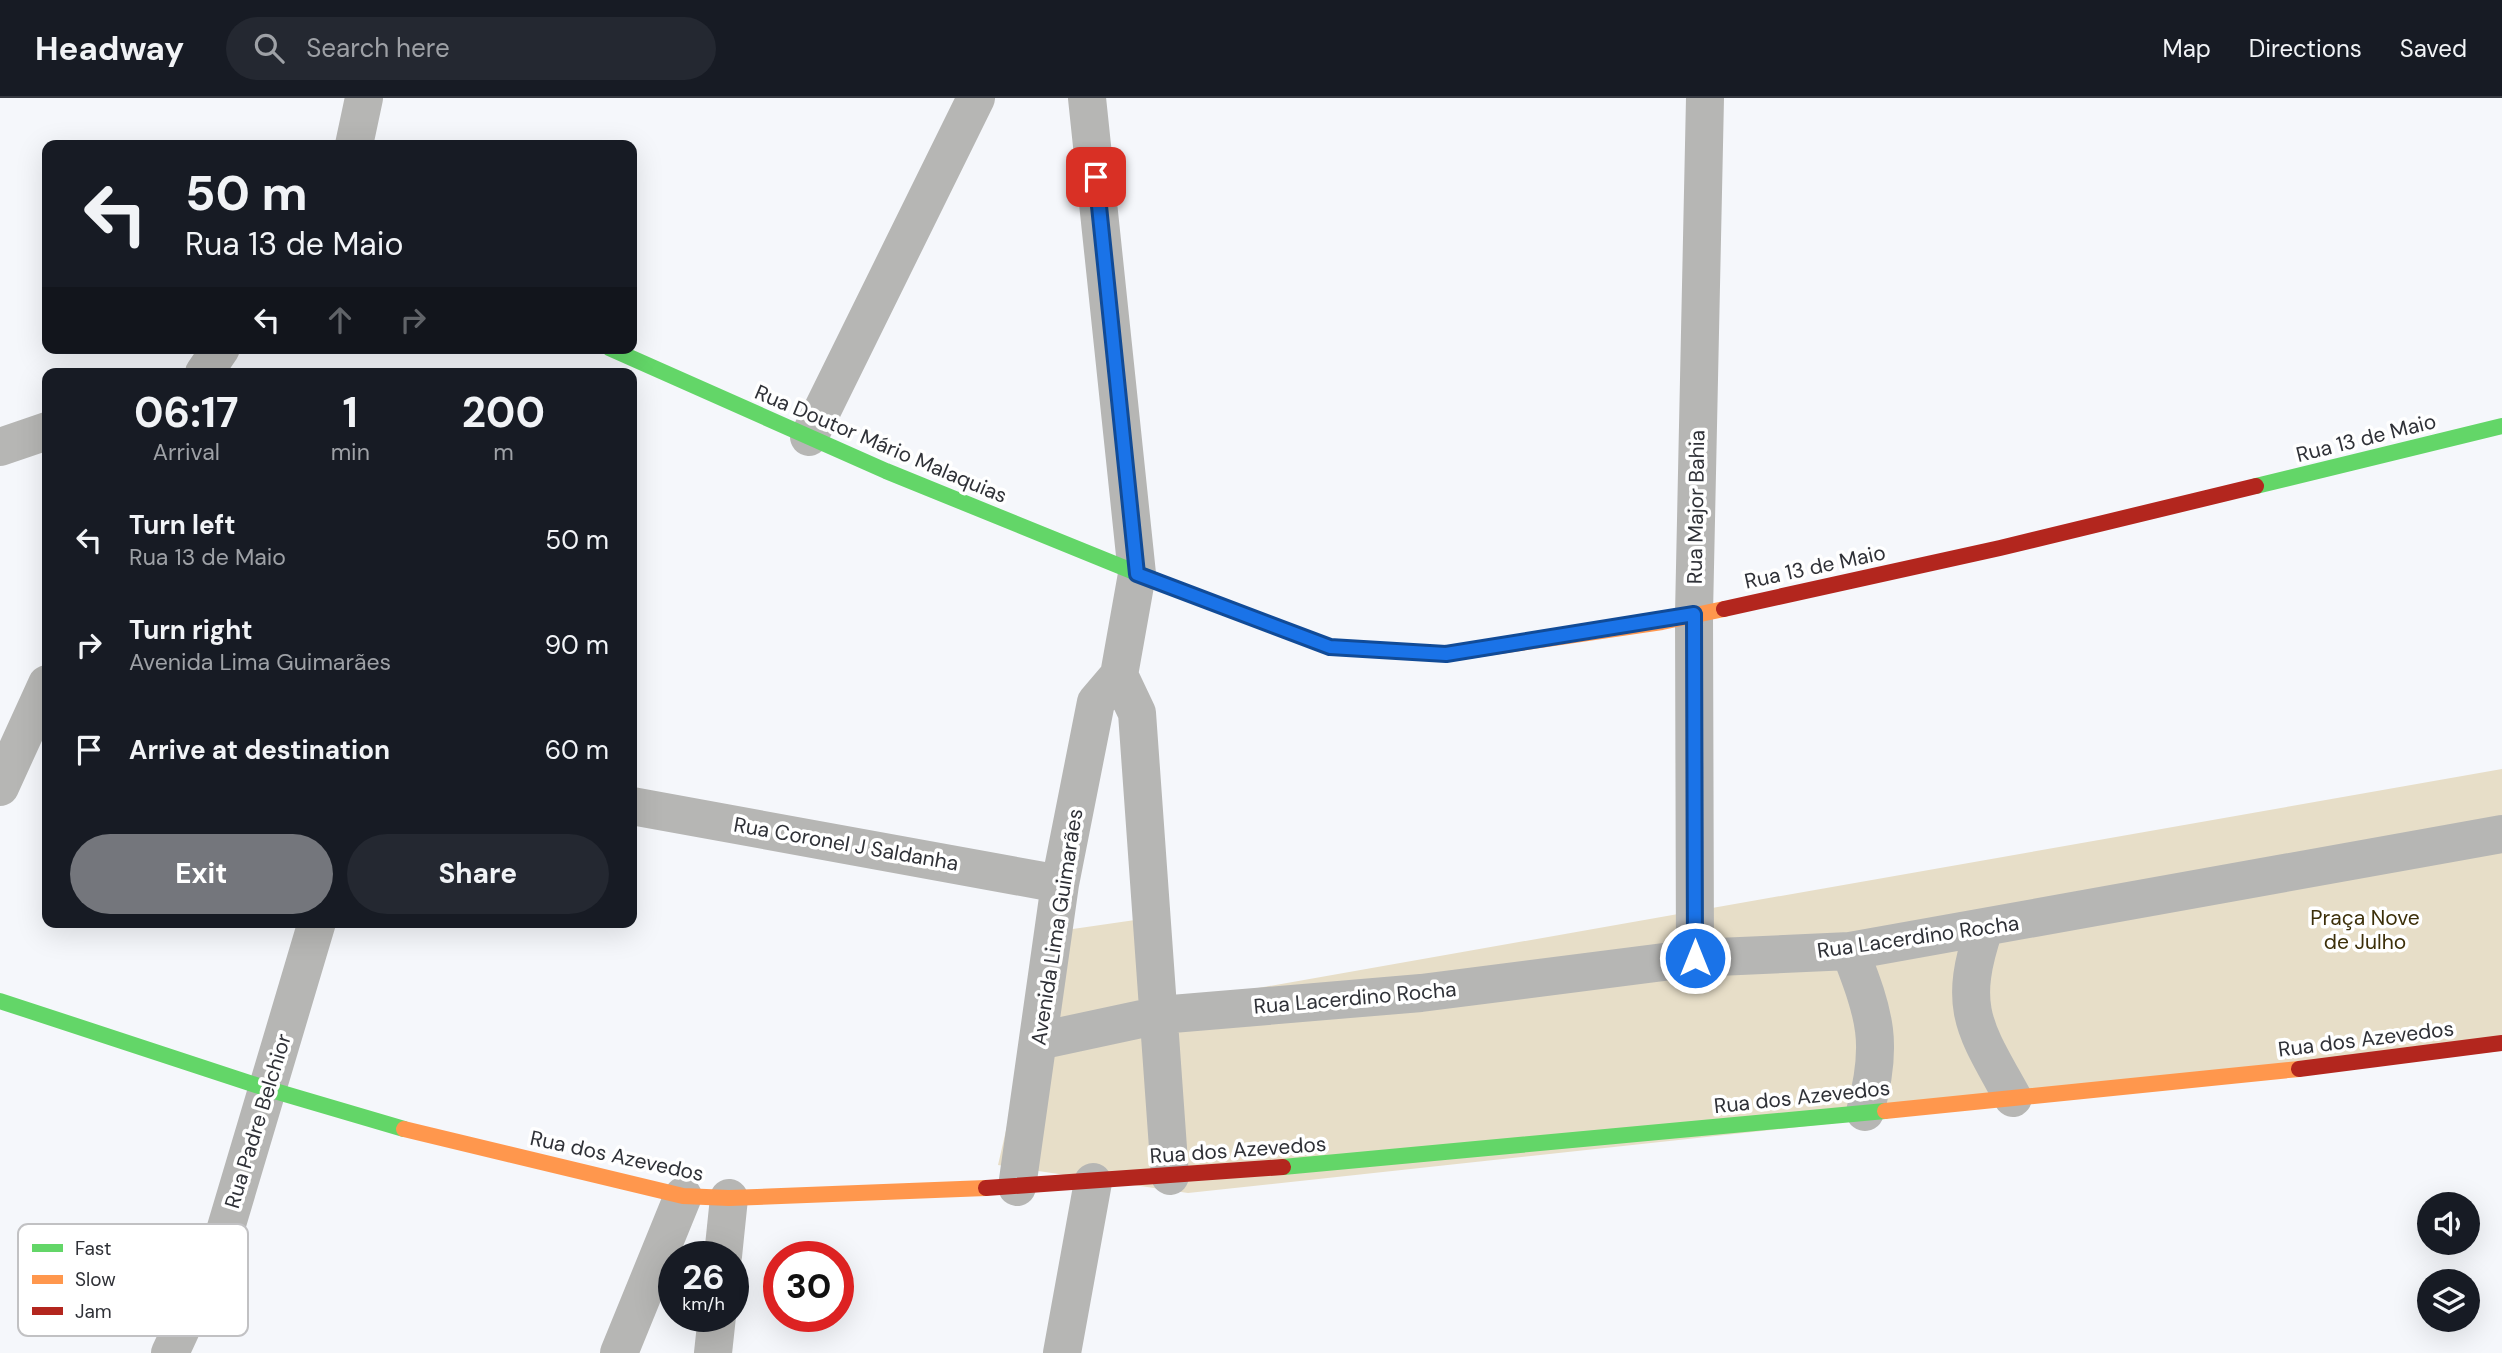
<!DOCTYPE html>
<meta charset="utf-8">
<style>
:root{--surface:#171b24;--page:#242831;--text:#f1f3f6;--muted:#9ea1a6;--line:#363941;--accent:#74767c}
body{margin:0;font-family:"DM Sans",sans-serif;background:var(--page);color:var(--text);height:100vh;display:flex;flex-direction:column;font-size:26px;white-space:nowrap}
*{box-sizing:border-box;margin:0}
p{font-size:23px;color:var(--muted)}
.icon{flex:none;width:38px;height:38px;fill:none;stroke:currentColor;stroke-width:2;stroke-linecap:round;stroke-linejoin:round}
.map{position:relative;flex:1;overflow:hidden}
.details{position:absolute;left:42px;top:270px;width:595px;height:560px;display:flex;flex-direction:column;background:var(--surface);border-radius:14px;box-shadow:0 7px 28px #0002}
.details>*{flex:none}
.top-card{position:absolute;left:42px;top:42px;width:595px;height:214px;border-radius:14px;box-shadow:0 7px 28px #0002;background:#171b24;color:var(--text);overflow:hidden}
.buttons{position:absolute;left:2417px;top:1094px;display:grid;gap:14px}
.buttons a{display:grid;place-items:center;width:63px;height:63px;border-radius:50%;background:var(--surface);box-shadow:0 7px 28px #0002;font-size:35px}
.speed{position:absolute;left:658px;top:1143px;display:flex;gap:14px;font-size:35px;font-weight:700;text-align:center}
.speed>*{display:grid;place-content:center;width:91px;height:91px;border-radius:50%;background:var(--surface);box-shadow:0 7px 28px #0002;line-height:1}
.speed small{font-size:18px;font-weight:400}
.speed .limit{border:10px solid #d22;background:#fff;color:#111}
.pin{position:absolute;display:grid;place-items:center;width:60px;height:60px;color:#fff;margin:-30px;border-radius:14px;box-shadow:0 4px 10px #0006}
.me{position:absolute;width:77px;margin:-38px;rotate:0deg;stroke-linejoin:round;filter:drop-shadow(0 0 5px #0008)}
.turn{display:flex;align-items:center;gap:24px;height:147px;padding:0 28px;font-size:32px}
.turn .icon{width:91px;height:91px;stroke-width:2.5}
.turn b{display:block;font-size:49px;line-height:60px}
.lanes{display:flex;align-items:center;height:66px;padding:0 28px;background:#0003;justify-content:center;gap:35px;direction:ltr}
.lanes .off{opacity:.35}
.eta{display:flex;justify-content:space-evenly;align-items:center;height:119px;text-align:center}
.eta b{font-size:42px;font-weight:700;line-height:49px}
.action{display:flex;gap:14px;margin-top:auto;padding:14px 28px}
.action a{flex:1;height:80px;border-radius:42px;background:var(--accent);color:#fff;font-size:28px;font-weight:700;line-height:80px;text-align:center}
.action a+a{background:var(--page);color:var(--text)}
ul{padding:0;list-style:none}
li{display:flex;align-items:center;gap:21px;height:105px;padding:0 28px}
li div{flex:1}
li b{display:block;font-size:26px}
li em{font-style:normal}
header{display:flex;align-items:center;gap:42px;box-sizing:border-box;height:98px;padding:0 35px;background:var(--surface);border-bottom:2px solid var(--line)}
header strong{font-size:33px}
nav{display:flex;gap:38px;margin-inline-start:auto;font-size:24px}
.search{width:490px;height:63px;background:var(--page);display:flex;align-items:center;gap:18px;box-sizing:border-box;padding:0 24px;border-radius:38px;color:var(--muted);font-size:26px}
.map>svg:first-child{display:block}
</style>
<header>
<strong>Headway</strong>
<div class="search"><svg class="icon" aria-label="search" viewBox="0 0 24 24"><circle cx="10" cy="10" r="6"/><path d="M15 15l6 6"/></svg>Search here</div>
<nav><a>Map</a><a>Directions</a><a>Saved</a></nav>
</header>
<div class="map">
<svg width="2502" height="1255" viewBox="0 0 2502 1255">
<rect width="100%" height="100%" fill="#f5f7fb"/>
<!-- green -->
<path fill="#e7dec8" d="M 2502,671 L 2502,953 L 1188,1095 L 998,1067 L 1052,834 L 1142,821 L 1139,885 L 1190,902 Z"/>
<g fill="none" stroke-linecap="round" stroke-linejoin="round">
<!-- street -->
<path stroke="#b6b6b4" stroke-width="38" d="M 354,47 L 364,0
M 204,275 L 221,250
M 809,339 L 976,0
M 0,349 L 47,333
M 1119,577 L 1137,615 L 1170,1078
M 0,689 L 47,586
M 632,708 L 1060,786
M 1984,831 C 1957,911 1975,931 2013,1000
M 1850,853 C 1875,918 1884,945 1865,1014
M 1695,860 L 1694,516 L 1705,0
M 1039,943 L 1160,917 L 1421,895 L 1695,860 L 1850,853 L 2502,736
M 1017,1089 L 1060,786 L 1096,604 L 1119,577 L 1137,476 L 1087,0
M 723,1158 L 729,1100
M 170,1255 L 222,1143 L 317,824
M 619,1255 L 683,1098
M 713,1255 L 717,1218
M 1062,1255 L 1093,1084"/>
<!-- fast -->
<path stroke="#63d668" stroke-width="16" d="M 609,250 L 886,373 L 1159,484
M 2256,388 L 2502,328
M 0,903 L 268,991 L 404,1031
M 1283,1069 L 1885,1013"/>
<!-- slow -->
<path stroke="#ff974d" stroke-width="16" d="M 1159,484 L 1330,549 L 1446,556 L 1662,524 L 1724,511
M 1885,1013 L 2299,971
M 404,1031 L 683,1098 L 729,1100 L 986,1090"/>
<!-- jam -->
<path stroke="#b3261e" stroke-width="16" d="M 1724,511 L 2000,450 L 2256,388
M 2299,971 L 2502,945
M 986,1090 L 1283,1069"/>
</g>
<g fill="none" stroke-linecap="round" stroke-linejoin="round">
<defs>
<path id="route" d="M 1096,79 L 1137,476 L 1330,549 L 1446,556 L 1694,516 L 1695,860"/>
</defs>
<!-- route casing -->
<use href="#route" stroke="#114b97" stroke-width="18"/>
<!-- route -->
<use href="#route" stroke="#1a73e8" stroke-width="12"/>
</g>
<g text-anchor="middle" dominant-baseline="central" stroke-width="7" stroke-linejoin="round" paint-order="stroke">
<!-- street labels -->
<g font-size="21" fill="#2f3137" stroke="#fff">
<text transform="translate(2366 340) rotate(-14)">Rua 13 de Maio</text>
<text transform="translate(881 346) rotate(23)">Rua Doutor Mário Malaquias</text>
<text transform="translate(1696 409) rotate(-89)">Rua Major Bahia</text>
<text transform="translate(1815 469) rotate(-12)">Rua 13 de Maio</text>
<text transform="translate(846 746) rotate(10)">Rua Coronel J Saldanha</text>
<text transform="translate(1057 829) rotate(-81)">Avenida Lima Guimarães</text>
<text transform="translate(1918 839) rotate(-8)">Rua Lacerdino Rocha</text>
<text transform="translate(1355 900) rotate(-5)">Rua Lacerdino Rocha</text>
<text transform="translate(2366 941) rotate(-7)">Rua dos Azevedos</text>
<text transform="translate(1802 999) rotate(-6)">Rua dos Azevedos</text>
<text transform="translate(258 1023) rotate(-73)">Rua Padre Belchior</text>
<text transform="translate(1238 1052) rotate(-4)">Rua dos Azevedos</text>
<text transform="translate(617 1058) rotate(12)">Rua dos Azevedos</text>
</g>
<!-- park labels -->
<g font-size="21" fill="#3c2f09" stroke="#fff">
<text x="2365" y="820">Praça Nove<tspan x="2365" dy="24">de Julho</tspan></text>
</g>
</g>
<!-- legend -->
<rect x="18" y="1126" width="230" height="112" rx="10" fill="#fff" stroke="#c1c1c3" stroke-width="2"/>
<rect x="32" y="1146" width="31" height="8" fill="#63d668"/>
<rect x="32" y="1177" width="31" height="9" fill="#ff974d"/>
<rect x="32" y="1209" width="31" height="8" fill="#b3261e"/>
<g font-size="19" fill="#2f3137">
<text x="75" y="1157">Fast</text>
<text x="75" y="1188">Slow</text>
<text x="75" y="1220">Jam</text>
</g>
</svg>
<div class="buttons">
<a><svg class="icon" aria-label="sound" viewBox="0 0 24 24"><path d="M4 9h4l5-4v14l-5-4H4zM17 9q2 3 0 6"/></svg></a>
<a><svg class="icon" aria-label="layers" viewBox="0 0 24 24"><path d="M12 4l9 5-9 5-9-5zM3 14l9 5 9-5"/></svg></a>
</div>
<div class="speed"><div>26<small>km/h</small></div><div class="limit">30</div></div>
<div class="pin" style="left:1096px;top:79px;background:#d93025"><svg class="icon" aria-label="arrive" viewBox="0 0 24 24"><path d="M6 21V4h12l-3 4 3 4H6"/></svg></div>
<svg class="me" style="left:1695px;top:860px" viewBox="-20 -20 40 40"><circle r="17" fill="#1a73e8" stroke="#fff" stroke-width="3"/><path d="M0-11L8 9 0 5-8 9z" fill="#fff"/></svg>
<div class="top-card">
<div class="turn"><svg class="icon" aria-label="left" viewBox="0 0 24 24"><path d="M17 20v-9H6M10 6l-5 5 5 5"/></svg><div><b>50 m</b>Rua 13 de Maio</div></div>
<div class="lanes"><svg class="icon" aria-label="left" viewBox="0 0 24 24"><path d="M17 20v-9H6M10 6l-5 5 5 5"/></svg><svg class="icon off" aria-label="ahead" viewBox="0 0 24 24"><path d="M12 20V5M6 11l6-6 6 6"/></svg><svg class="icon off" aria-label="right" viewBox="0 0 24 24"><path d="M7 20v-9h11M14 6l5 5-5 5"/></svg></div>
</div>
<section class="details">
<div class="eta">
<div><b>06:17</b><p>Arrival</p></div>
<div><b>1</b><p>min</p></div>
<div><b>200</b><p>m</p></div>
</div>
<ul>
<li><svg class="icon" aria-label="left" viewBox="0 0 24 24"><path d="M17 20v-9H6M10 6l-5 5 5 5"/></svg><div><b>Turn left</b><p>Rua 13 de Maio</p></div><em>50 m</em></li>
<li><svg class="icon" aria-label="right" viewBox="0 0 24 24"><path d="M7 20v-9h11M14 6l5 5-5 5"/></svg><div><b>Turn right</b><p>Avenida Lima Guimarães</p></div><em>90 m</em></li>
<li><svg class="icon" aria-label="arrive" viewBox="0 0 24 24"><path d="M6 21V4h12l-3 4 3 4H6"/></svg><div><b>Arrive at destination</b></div><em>60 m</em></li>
</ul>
<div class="action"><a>Exit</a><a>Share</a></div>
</section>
</div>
